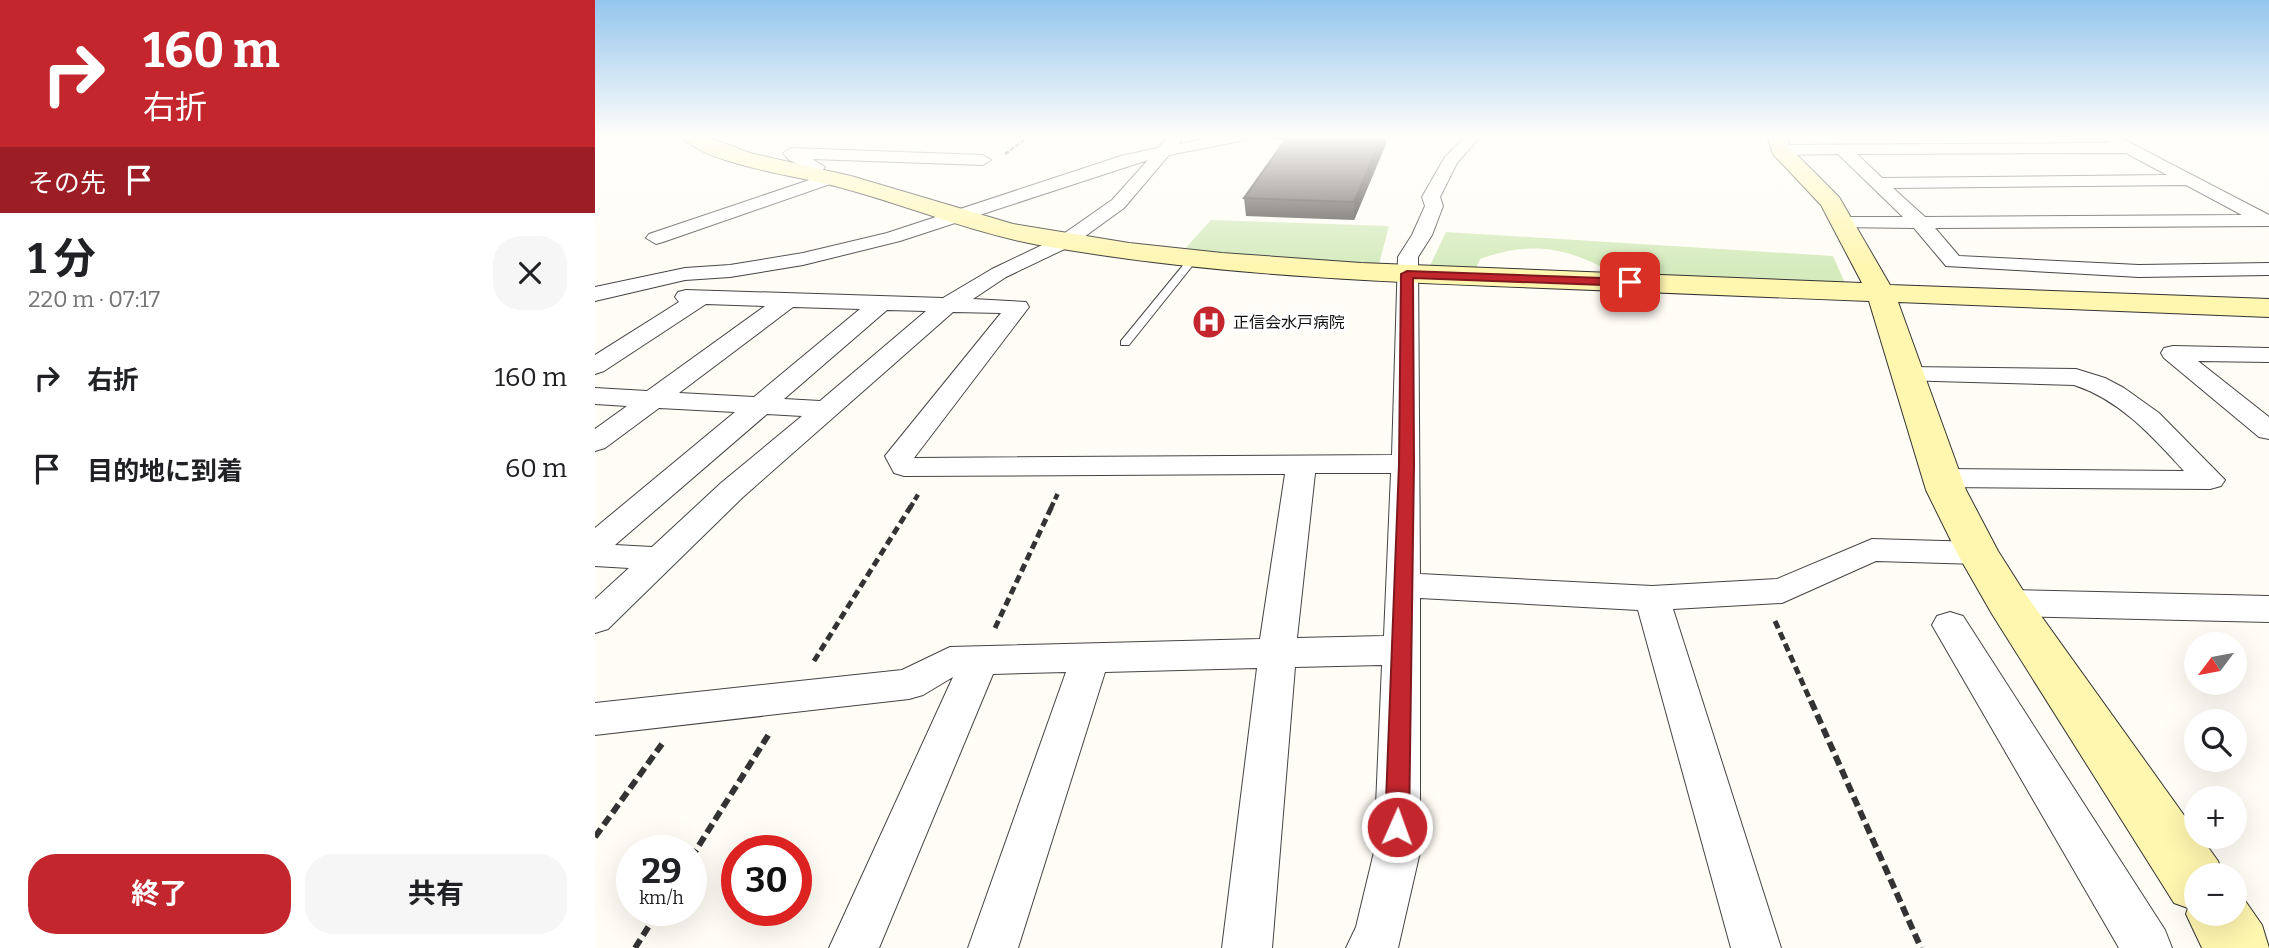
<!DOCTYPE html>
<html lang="ja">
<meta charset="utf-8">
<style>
:root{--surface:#fff;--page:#f6f6f6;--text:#202124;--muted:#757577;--accent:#c4262e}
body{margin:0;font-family:Bitter,"Noto Sans JP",serif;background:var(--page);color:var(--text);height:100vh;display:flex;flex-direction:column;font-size:26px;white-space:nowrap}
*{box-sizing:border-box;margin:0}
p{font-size:23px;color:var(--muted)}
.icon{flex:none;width:38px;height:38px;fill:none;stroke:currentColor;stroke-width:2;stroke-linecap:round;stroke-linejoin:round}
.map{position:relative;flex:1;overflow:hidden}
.sheet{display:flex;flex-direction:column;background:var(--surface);width:595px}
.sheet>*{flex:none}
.guide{background:#c4262e;color:#fff;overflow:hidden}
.needle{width:46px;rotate:238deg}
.fabs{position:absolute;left:1589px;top:632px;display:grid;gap:14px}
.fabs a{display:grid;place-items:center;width:63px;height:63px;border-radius:50%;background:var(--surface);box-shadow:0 7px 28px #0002;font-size:35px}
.speed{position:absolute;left:21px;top:835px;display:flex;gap:14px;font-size:35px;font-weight:700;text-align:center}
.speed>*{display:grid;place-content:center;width:91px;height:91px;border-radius:50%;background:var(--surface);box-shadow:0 7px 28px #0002;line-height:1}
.speed small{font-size:18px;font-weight:400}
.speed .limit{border:10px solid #d22;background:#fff;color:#111}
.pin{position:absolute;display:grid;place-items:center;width:60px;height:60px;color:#fff;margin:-30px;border-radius:14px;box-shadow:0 4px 10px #0006}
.me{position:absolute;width:77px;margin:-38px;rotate:2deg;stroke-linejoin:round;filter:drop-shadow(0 0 5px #0008)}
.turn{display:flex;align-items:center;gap:24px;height:147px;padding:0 28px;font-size:32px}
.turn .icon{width:91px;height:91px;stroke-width:2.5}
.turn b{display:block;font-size:49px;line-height:60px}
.then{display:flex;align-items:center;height:66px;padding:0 28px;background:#0003;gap:14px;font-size:26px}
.round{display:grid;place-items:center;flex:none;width:74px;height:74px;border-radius:28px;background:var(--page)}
.headline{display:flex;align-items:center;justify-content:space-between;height:119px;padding:0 28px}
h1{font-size:42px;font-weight:700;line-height:52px}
.primary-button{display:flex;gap:14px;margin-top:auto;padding:14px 28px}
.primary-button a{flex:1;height:80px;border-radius:28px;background:var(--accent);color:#fff;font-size:28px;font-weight:700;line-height:80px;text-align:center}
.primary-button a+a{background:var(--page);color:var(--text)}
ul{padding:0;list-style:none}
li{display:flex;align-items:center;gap:21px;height:91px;padding:0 28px}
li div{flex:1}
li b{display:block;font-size:26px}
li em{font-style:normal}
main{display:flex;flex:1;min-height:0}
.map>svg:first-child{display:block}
</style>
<main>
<section class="sheet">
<div class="guide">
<div class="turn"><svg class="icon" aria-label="right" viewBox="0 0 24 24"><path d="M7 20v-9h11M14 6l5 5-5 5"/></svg><div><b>160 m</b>右折</div></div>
<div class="then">その先<svg class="icon" aria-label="arrive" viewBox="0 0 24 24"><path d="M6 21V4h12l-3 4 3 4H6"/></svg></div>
</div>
<div class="headline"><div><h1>1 分</h1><p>220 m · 07:17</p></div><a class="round"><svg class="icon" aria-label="close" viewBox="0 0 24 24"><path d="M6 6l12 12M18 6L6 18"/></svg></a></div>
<ul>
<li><svg class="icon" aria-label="right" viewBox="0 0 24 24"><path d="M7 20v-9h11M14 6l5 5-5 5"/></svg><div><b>右折</b></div><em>160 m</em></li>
<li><svg class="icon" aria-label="arrive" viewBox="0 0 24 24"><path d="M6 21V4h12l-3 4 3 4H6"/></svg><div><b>目的地に到着</b></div><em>60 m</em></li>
</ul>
<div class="primary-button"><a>終了</a><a>共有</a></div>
</section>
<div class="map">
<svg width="1674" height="948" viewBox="0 0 1674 948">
<rect width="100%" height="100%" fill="#fffdf5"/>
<!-- green -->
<path fill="#d5ebbd" d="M 616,220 L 794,226 L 784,264 L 587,252 Z
M 851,232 L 1238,256 L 1250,283 L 1020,274 C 974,248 937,240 885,259 L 880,271 L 833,270 Z"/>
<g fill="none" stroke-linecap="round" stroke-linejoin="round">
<defs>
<path id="lane" d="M 594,258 L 602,260 L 534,345 L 526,345 L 526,341 Z"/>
<path id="street" d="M 574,136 L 589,136 L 584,144 L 624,136 L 653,136 L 645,141 L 574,155 L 529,208 L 478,245 L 411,277 L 378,299 L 431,302 L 434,307 L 319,458 L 797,455 L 803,257 L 817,235 L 830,206 L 827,197 L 850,157 L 871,136 L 886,136 L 862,163 L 845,197 L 848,206 L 837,235 L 823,257 L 825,574 L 1057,586 L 1182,579 L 1277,539 L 1383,542 L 1395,545 L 1400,553 L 1395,561 L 1383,564 L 1281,561 L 1187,603 L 1078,609 L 1186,948 L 1136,948 L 1043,610 L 825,598 L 825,852 L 803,948 L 751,948 L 761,927 L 779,852 L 787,665 L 700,667 L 677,948 L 627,948 L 662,668 L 510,672 L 423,948 L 373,948 L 471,672 L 398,674 L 284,948 L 234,948 L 358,677 L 328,695 L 314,699 L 0,735 L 0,703 L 307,670 L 355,647 L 665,639 L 690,474 L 309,476 L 299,473 L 290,456 L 406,313 L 358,312 L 148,497 L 13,629 L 0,633 L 0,599 L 34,568 L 0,566 L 0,528 L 140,412 L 64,408 L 10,448 L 0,451 L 0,429 L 32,406 L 0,404 L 0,388 L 52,391 L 170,306 L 111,304 L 9,371 L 0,374 L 0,355 L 84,302 L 80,297 L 83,292 L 91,290 L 348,298 L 397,269 L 464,237 L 517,200 L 553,160 L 305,241 L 208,265 L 135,277 L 90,280 L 0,301 L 0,287 L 90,268 L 135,265 L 208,253 L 292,233 L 526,156 L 563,148 ZM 198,307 L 265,309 L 159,397 L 84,393 ZM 292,310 L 331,311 L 225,401 L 189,399 ZM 172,414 L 207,416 L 126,483 L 57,547 L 20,545 ZM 720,473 L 796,473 L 789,636 L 702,638 Z
M 1512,136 L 1522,136 L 1674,215 L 1674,226 L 1340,228 L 1364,256 L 1544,265 L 1674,263 L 1674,275 L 1544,277 L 1351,266 L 1319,228 L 1242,227 L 1239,223 L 1242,219 L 1249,217 L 1308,217 L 1243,154 L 1185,155 L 1177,150 L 1185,145 L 1514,143 L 1509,139 ZM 1531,153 L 1572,175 L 1287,178 L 1262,154 ZM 1591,185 L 1647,215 L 1330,217 L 1298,188 Z
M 196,148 L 388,155 L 396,160 L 388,165 L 217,159 L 230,167 L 222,177 L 216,178 L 208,173 L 211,168 L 194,160 L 188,153 Z
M 235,173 L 241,174 L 244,178 L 241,182 L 68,242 L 61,244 L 51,238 L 54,234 Z
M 1578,346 L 1674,348 L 1674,362 L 1603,361 L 1674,417 L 1674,439 L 1664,437 L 1569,358 L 1566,353 L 1569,348 Z
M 1313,367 L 1481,369 L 1510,378 L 1529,388 L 1564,413 L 1630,480 L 1626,486 L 1615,489 L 1347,487 L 1336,484 L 1332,478 L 1336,472 L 1347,469 L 1589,471 C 1557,436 1525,400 1479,385 L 1304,380 L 1300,375 L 1304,370 Z
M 1413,590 L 1674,596 L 1674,622 L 1413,616 L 1401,612 L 1395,603 L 1401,594 Z
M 1355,612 L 1368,616 L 1570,930 L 1577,948 L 1524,948 L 1337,625 L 1342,616 Z"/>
<path id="secondary" d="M 86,136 L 110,136 L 155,153 L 256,176 L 418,224 L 534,243 L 627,253 L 766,263 L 1267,283 L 1226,205 L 1178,154 L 1172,136 L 1192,136 L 1195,148 L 1244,197 L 1295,285 L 1674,299 L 1674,317 L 1303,302 L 1371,490 L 1403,551 L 1429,592 L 1601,832 L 1601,836 L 1605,836 L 1623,861 L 1628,875 L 1601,875 L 1601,914 L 1640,914 L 1640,890 L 1644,892 L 1667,925 L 1674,948 L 1607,948 L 1591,914 L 1593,908 L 1579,903 L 1397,614 L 1362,553 L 1331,490 L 1274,301 C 1148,296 1023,291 898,286 C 746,280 594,272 444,245 C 374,232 309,204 240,186 C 204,176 108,164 86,136 Z"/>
</defs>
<!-- lane casing -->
<use href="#lane" stroke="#444" stroke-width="2"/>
<!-- street casing -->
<use href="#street" stroke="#444" stroke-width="2"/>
<!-- secondary casing -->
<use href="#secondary" stroke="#333" stroke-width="2"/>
<!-- path-far3 -->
<path stroke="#333" stroke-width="2.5" stroke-dasharray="4.5 2" stroke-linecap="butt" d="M 410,154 L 435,136"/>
<!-- path-far2 -->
<path stroke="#333" stroke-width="4.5" stroke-dasharray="6 3.5" stroke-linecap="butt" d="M 315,508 L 324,493
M 456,508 L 463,493"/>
<!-- path-far1 -->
<path stroke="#333" stroke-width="5" stroke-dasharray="8 4.5" stroke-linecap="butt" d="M 1180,621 L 1216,702
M 400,628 L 457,506
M 219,661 L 316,506"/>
<!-- path -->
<path stroke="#333" stroke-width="6" stroke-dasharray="10 5" stroke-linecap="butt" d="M 1216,701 L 1326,948
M 0,837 L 67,744
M 96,858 L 174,734
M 40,948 L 64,910"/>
<!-- lane -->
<use href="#lane" fill="#fff" fill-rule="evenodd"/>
<!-- street -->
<use href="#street" fill="#fff" fill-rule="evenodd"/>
<!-- secondary -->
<use href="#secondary" fill="#fff6b0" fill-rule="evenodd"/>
</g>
<!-- wall -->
<path fill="#4d4742" d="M 658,136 L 791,136 L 791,144 L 759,220 L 651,216 L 649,198 L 690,140 Z"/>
<!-- shaded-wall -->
<path fill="#3f3936" d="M 787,136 L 791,136 L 791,144 L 759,220 L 759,202 Z"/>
<!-- building -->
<path fill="#5a524d" stroke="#3f3936" stroke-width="2" d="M 693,136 L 787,136 L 759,202 L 649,198 Z"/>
<!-- sky -->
<linearGradient id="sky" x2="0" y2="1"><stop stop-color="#95c6ee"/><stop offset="0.51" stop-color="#fffefa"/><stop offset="1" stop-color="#fffefa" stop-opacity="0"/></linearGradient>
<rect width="1674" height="268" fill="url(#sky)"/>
<!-- route -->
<path fill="#c4262e" stroke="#7f191e" stroke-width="2" d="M 812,271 L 1035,279 L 1041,282 L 1035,286 L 818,278 L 819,464 L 814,827 L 811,834 L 802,837 L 794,834 L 790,827 L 804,464 L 806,274 Z"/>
<!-- icons -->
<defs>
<symbol id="hospital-disc" viewBox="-11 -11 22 22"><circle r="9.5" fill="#c4262e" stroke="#fff"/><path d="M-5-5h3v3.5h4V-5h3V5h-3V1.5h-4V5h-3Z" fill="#fff"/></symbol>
</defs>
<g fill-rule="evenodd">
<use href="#hospital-disc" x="595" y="303" width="38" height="38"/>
</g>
<g text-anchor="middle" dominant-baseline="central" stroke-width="7" stroke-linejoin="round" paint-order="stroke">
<!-- far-poi labels -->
<g font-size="16" fill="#111" stroke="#fff" text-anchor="start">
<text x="638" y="322">正信会水戸病院</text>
</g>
</g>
</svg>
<div class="fabs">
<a><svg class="needle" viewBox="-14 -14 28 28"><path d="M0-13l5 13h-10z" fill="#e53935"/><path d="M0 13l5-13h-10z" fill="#757577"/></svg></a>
<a><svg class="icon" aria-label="search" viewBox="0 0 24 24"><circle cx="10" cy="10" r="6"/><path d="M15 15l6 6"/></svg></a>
<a>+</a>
<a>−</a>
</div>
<div class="speed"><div>29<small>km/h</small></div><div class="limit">30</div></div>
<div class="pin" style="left:1035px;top:282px;background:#d93025"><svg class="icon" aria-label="arrive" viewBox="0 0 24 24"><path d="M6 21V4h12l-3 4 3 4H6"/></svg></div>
<svg class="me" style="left:802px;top:827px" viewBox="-20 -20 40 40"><circle r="17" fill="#c4262e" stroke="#fff" stroke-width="3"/><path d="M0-11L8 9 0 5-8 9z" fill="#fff"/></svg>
</div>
</main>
